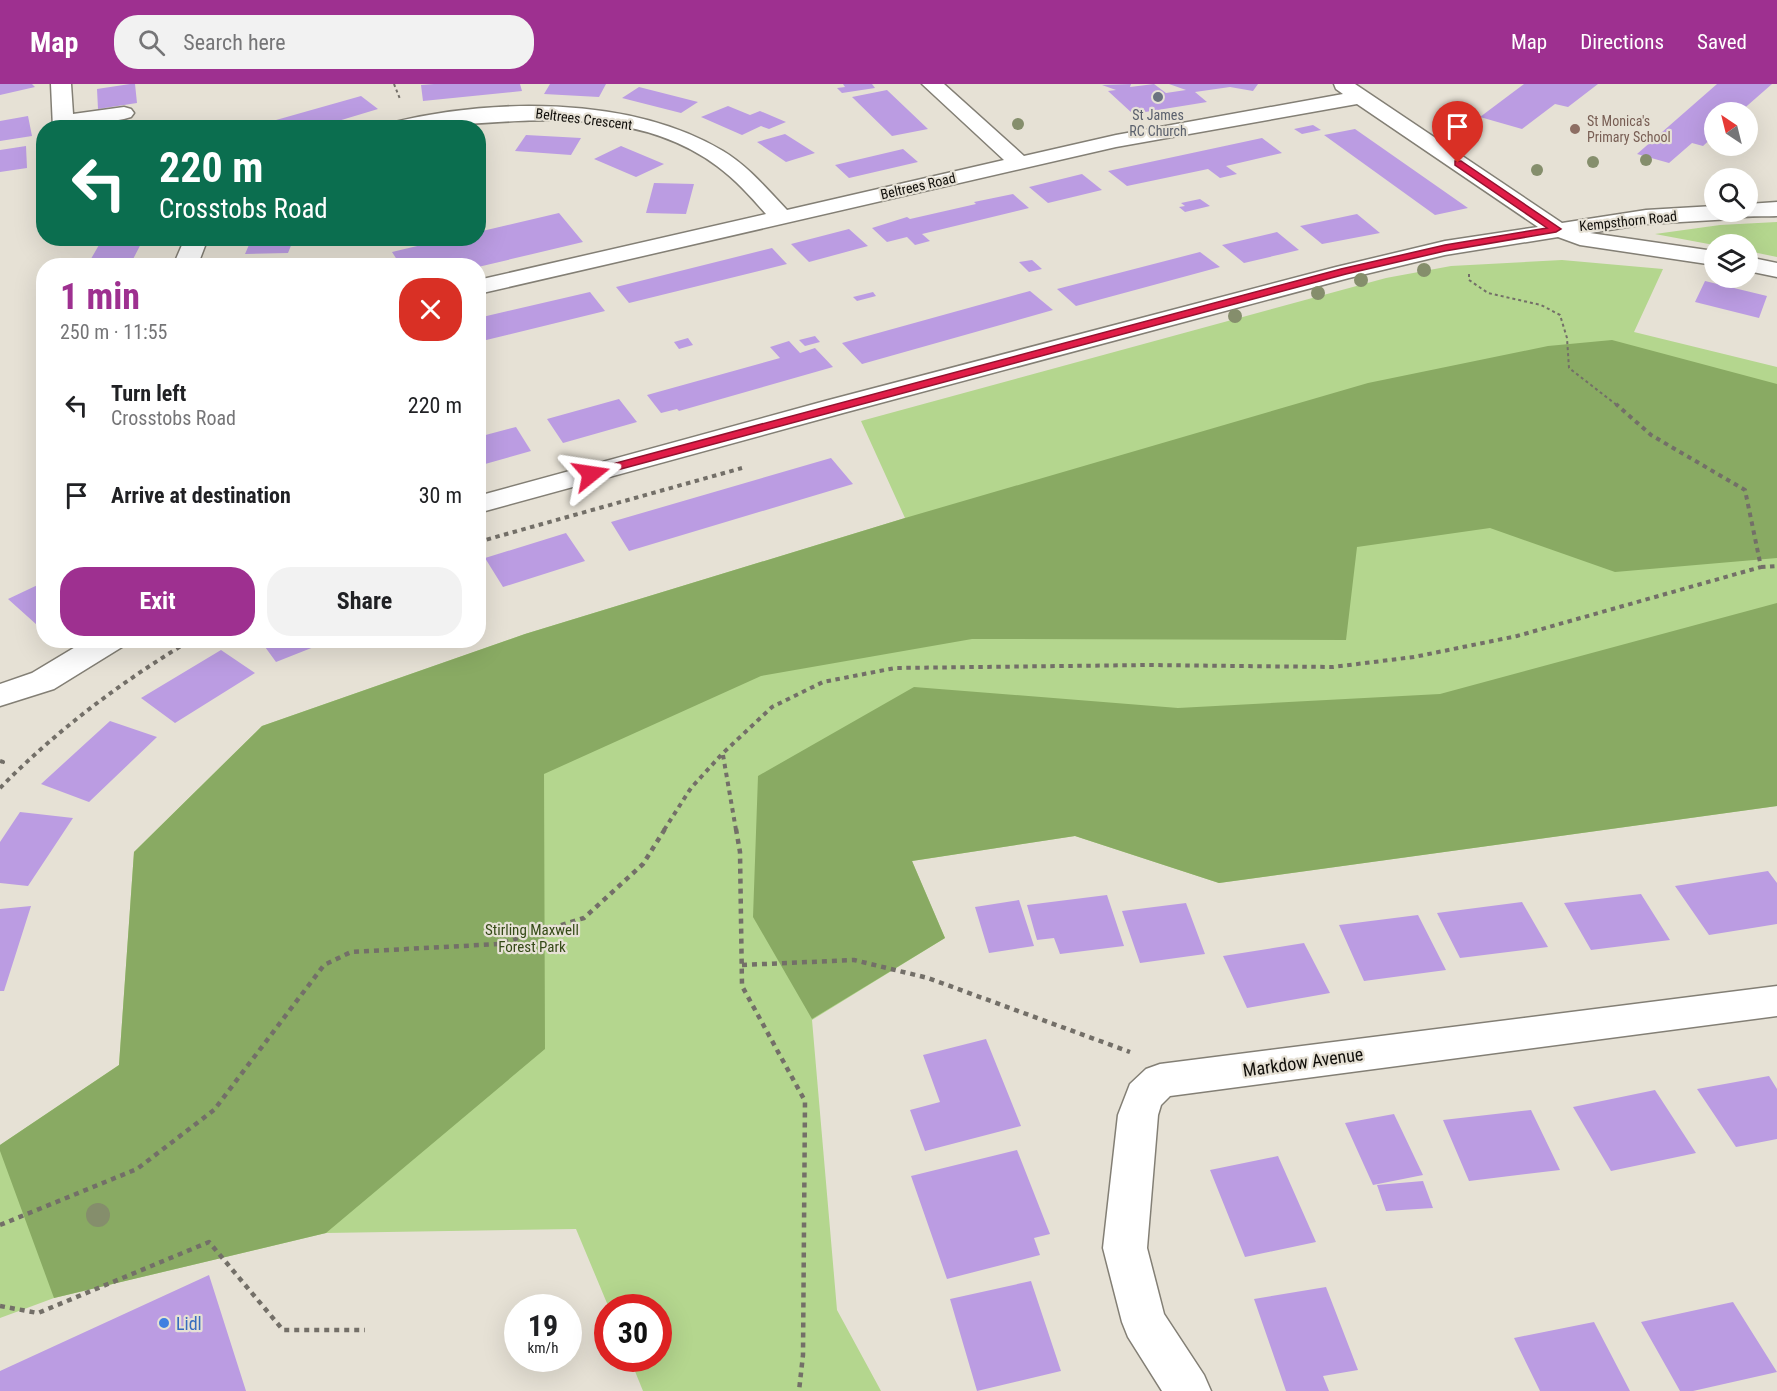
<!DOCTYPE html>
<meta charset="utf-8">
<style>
:root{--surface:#fff;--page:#f2f2f2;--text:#202124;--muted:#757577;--accent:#9e3090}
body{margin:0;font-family:"Roboto Condensed",sans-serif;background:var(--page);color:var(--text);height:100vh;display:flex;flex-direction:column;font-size:22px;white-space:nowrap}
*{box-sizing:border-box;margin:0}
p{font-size:20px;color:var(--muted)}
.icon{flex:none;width:33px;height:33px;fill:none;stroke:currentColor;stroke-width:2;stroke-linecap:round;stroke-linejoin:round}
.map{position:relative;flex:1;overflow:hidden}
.drawer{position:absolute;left:36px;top:174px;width:450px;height:390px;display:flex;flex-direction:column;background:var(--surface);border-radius:24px;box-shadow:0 6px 24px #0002}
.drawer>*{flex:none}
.top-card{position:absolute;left:36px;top:36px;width:450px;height:126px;border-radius:24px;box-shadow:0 6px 24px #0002;background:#0b6e4f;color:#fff;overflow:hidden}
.needle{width:39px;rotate:325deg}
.fabs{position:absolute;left:1704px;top:18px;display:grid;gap:12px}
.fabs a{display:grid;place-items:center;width:54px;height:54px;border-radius:50%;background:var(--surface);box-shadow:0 6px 24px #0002;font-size:30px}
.speed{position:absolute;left:504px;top:1210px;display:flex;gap:12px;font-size:30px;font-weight:700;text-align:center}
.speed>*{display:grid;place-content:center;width:78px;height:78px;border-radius:50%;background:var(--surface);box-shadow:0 6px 24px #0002;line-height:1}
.speed small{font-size:15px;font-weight:400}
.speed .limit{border:9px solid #d22;background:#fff;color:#111}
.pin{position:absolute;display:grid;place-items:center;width:51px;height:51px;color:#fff;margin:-62px -26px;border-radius:50% 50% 50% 0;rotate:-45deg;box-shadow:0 0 6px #0007}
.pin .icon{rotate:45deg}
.me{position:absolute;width:66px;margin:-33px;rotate:75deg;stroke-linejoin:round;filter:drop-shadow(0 0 4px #0008)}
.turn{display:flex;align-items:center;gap:21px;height:126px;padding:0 24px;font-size:27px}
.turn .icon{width:78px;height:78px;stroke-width:2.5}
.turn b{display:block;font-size:42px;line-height:51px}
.round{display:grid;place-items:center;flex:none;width:63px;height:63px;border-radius:24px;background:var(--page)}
.summary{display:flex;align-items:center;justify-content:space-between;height:102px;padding:0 24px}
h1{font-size:36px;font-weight:700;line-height:45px;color:var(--accent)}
.primary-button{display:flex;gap:12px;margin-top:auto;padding:12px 24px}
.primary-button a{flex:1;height:69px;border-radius:24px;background:var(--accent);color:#fff;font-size:24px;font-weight:700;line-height:69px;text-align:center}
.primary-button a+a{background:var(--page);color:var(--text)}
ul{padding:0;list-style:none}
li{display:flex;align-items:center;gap:18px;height:90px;padding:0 24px}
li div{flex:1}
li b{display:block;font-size:22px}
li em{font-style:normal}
header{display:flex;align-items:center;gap:36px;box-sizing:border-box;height:84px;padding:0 30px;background:var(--accent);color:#fff}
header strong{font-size:28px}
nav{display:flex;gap:33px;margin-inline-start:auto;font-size:21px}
.search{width:420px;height:54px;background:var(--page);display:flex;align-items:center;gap:15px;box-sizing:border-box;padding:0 21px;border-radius:24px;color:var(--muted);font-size:22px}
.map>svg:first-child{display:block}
</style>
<header>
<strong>Map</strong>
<div class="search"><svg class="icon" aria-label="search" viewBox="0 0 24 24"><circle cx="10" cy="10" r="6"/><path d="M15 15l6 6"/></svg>Search here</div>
<nav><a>Map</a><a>Directions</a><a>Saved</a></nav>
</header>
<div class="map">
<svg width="1777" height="1307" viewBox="0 0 1777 1307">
<rect width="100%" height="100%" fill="#e6e1d5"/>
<!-- green -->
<path fill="#b4d68e" d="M 1777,138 L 1777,173 L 1748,167 L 1748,160 L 1714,161 L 1655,150 L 1720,141 Z
M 1562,176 L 1663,185 L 1634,248 L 1777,283 L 1777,722 L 1219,799 L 1075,752 L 912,777 L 945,854 L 812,936 L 837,1226 L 881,1307 L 643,1307 L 630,1275 L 658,1275 L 658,1224 L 609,1224 L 576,1145 L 326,1149 L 54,1214 L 0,1234 L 0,1061 L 119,981 L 134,768 L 262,642 L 525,550 L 905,434 L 861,337 L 1386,194 L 1451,182 Z"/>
<!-- forest -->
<path fill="#89aa63" d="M 1612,256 L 1777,300 L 1777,474 L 1615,488 L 1490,444 L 1357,463 L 1346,556 L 972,555 L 761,592 L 544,690 L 545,965 L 326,1149 L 54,1214 L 0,1067 L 0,1061 L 119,981 L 134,768 L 262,642 L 525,550 L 905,434 L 1368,299 L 1548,262 Z
M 1777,519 L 1777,722 L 1219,799 L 1075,752 L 912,777 L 945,854 L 812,935 L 753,833 L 758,692 L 914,603 L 1178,624 L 1440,610 Z"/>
<!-- building -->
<path fill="#bb9ce2" d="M 0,0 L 32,0 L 35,3 L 0,11 Z
M 130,0 L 135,0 L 137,19 L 98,25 L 97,5 Z
M 434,0 L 520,0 L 522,7 L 423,17 L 421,1 Z
M 550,0 L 606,0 L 599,13 L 544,10 Z
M 843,0 L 872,0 L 875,4 L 842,9 L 837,4 L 845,3 Z
M 1131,0 L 1130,3 L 1154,0 L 1166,9 L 1186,6 L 1169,0 L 1258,0 L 1253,7 L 1230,3 L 1195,8 L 1207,18 L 1133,30 L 1108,7 L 1116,6 L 1102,1 Z
M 1524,0 L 1598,0 L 1568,23 L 1555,20 L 1522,45 L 1480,33 Z
M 1717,0 L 1772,0 L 1740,28 L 1714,28 L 1714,52 L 1703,62 L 1692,59 L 1669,79 L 1637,70 Z
M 639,3 L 698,18 L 681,29 L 622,14 Z
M 887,6 L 928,45 L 892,52 L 852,13 Z
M 361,12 L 378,25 L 315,44 L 276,44 L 269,38 Z
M 728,22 L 750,31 L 760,27 L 786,38 L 769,45 L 761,42 L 742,51 L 701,33 Z
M 28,32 L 32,52 L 0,57 L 0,37 Z
M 139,37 L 140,44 L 103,44 L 103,42 Z
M 1313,41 L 1321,46 L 1302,50 L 1294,45 Z
M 1355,45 L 1448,110 L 1468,124 L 1435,131 L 1324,51 Z
M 785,50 L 815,69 L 786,78 L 757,58 Z
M 526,51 L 581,54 L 571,71 L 515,67 Z
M 1262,54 L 1282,69 L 1226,82 L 1237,90 L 1220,94 L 1208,85 L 1127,102 L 1108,87 Z
M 26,62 L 27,84 L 0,88 L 0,66 Z
M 621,62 L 664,80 L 636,93 L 594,75 Z
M 903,65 L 918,78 L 849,94 L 835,81 Z
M 1082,90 L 1102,106 L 1048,119 L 1029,103 Z
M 654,99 L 694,100 L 686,130 L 646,129 Z
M 1013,110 L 1029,124 L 922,150 L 930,157 L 915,161 L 907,153 L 887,158 L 872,144 L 907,133 L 910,135 L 976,120 L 974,118 Z
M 1200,115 L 1210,122 L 1185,128 L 1179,123 L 1185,122 L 1181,119 Z
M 559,129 L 583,158 L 478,183 L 401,182 L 392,168 L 451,154 L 478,154 L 478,148 Z
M 1357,130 L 1380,149 L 1322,160 L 1300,142 Z
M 849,145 L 868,162 L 809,178 L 791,160 Z
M 1277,148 L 1299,166 L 1244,179 L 1222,161 Z
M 103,154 L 144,154 L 131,179 L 88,180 Z
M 252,154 L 294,154 L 288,169 L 245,170 Z
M 772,164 L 787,180 L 629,219 L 616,203 Z
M 1200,168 L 1220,183 L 1076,222 L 1057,205 Z
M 1032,176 L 1042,185 L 1029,188 L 1019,178 Z
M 1705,197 L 1767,212 L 1759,234 L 1695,218 Z
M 1030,207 L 1053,226 L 862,280 L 842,259 Z
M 590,208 L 605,227 L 478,258 L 478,234 Z
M 873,208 L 876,212 L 857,217 L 853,213 Z
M 815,252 L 820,258 L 805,262 L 799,256 Z
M 688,254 L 693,261 L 679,265 L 674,258 Z
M 789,257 L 800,269 L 815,264 L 833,283 L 679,327 L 677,325 L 661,329 L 647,311 L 780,274 L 770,263 Z
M 619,315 L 637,338 L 563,359 L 547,335 Z
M 516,343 L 531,367 L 478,382 L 478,353 Z
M 831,374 L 853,400 L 629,467 L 611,438 Z
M 566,449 L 585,477 L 503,503 L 485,474 Z
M 44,498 L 44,537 L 37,541 L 8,515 Z
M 260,556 L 329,556 L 329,557 L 276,578 Z
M 221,566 L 255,589 L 175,639 L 141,614 Z
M 110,637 L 157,653 L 89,718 L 41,700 Z
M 20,728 L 73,734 L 28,802 L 0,799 L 0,758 Z
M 1768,787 L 1777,799 L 1777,840 L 1709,851 L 1675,802 Z
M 1641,810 L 1670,856 L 1591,866 L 1564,819 Z
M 1107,811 L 1124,862 L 1060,870 L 1054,854 L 1037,856 L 1027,821 Z
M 1019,816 L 1034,862 L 989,869 L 975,823 Z
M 1522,818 L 1548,863 L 1460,874 L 1437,829 Z
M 1186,819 L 1205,870 L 1140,879 L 1122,827 Z
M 31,822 L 4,907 L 0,907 L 0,825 Z
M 1418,831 L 1446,886 L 1364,897 L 1339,841 Z
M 1304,859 L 1330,909 L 1247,924 L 1223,872 Z
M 986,955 L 1021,1042 L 925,1067 L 910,1026 L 940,1018 L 923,971 Z
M 1769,992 L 1777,1005 L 1777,1055 L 1736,1063 L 1697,1005 Z
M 1655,1006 L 1696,1069 L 1611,1087 L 1573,1023 Z
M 1531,1026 L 1560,1086 L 1469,1097 L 1443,1036 Z
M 1394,1030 L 1423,1091 L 1373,1101 L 1345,1039 Z
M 1017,1066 L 1050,1150 L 1034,1154 L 1040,1171 L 947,1195 L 911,1092 Z
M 1278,1072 L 1316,1158 L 1245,1173 L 1210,1086 Z
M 1423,1097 L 1433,1124 L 1386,1127 L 1377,1101 Z
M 209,1191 L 246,1307 L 0,1307 L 0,1287 Z
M 1031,1197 L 1061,1287 L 977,1307 L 950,1215 Z
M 1326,1203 L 1358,1286 L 1323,1292 L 1329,1307 L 1286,1307 L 1254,1215 Z
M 1733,1218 L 1777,1288 L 1693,1307 L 1680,1307 L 1641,1238 Z
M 1594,1238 L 1630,1307 L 1540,1307 L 1514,1254 Z"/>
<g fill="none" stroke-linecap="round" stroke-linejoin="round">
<defs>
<path id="street" d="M 51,0 L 71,0 L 73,30 L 124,23 L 131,25 L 134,29 L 131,33 L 124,35 L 73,44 L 53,44 Z
M 922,0 L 944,0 L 1024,72 L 1116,51 L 1343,10 L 1336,5 L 1334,0 L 1355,0 L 1562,139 L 1646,126 L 1714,122 L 1714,128 L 1748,128 L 1748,120 L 1777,118 L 1777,132 C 1762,133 1746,131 1732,135 L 1646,140 L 1590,149 L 1714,167 L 1714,181 L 1580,161 L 1558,153 L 1445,171 L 1349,194 L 843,329 L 478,429 L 478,412 L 825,317 L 1336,183 L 1445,157 L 1538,143 L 1357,20 L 1116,63 L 478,210 L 478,196 L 766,130 C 751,113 736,96 717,82 C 621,11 492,44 383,44 L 386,40 C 489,14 629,11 723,67 C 748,82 767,105 787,126 L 1004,76 Z
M 185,154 L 208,154 L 200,175 L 200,182 L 176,182 L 176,175 Z
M 1748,173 L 1777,179 L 1777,193 L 1748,187 Z
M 87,556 L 126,556 L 122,563 L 54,605 L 0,622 L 0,600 L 32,589 Z
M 1777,902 L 1777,932 L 1170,1012 L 1161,1021 L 1158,1031 L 1147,1164 L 1164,1230 L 1204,1291 L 1211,1307 L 1162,1307 L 1128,1253 L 1122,1238 L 1103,1164 L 1118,1031 L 1130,1000 L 1146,985 L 1160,980 Z"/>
</defs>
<!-- street casing -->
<use href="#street" stroke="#837f75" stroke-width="3"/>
<!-- path-far2 -->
<path stroke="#736f68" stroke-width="2" stroke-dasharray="3 3" stroke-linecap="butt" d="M 394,0 L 400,15
M 1469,190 L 1469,196 L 1488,209 L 1541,221 L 1560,231 L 1567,254 L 1569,284 L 1618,322"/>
<!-- path-far1 -->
<path stroke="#736f68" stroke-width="4" stroke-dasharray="4.5 4.5" stroke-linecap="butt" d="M 478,458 L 742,384
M 1761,483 L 1777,482
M 723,671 L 736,746
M 0,677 L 3,678 L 0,681
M 0,704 C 57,646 121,598 191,556
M 664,746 L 691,704 L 722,670 L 772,623 L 823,598 L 895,584 L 1148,581 L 1333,583 L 1414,573 L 1517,552 L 1761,483 L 1745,406 L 1651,351 L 1616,320"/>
<!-- path -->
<path stroke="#736f68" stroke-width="4.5" stroke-dasharray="5 5" stroke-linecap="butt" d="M 736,745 L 740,768 L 742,902 L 805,1017 L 803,1271 L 799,1307
M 742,881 L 854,876 L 928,894 L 1130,968
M 0,1141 L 137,1085 L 214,1026 L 324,881 L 351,868 L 499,860 L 584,834 L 643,780 L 665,745
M 0,1222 L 38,1229 L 209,1158 L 283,1246 L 365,1246"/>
<!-- street -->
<use href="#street" fill="#fff" fill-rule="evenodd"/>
</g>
<!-- trees -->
<g fill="#858e6c">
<circle cx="1018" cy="40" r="6"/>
<circle cx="1646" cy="76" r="6"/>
<circle cx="1593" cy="78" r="6"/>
<circle cx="1537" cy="86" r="6"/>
<circle cx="1424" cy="186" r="7"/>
<circle cx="1361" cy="196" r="7"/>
<circle cx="1318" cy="209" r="7"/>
<circle cx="1235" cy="232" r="7"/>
<circle cx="98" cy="1131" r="12"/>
</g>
<!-- route -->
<path fill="#e11d48" stroke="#92132f" stroke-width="1.5" d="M 1455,77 L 1461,77 L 1561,145 L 1556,148 L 1445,167 L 1346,190 L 595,392 L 586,392 L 585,390 L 586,387 L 1341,185 L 1445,161 L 1547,144 L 1455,81 Z"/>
<!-- markers -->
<circle fill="#6b7280" stroke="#e6e1d5" stroke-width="2" cx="1158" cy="13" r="6"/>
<circle fill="#8d6e63" stroke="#e6e1d5" stroke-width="2" cx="1575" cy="45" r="6"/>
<circle fill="#3f7fe0" stroke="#e6e1d5" stroke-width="2" cx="164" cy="1239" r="6"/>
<g text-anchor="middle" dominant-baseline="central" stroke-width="4.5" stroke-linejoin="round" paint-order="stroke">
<!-- far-worship labels -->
<g font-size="14" fill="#5b616d" stroke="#e6e1d5">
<text x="1158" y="31">St James<tspan x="1158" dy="16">RC Church</tspan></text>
</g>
<!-- far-street labels -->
<g font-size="14" fill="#110f0b" stroke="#e6e1d5">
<text transform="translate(584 35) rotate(7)">Beltrees Crescent</text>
<text transform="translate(918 102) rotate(-13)">Beltrees Road</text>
<text transform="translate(1628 137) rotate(-6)">Kempsthorn Road</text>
</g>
<!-- far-education labels -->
<g font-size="14" fill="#785e54" stroke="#e6e1d5" text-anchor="start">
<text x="1587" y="37">St Monica's<tspan x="1587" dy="16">Primary School</tspan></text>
</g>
<!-- park labels -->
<g font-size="15" fill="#354a17" stroke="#e6e1d5">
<text x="532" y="846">Stirling Maxwell<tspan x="532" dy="17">Forest Park</tspan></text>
</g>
<!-- near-street labels -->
<g font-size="18" fill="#110f0b" stroke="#e6e1d5">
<text transform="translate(1303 978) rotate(-8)">Markdow Avenue</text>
</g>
<!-- near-shop labels -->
<g font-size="18" fill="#366cbe" stroke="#e6e1d5" text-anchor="start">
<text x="176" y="1239">Lidl</text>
</g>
</g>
</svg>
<div class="fabs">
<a><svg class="needle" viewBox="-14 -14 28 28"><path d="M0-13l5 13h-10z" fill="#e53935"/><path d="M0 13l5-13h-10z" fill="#757577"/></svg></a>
<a><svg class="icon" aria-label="search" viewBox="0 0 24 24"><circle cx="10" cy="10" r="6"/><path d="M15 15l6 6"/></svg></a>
<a><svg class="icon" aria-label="layers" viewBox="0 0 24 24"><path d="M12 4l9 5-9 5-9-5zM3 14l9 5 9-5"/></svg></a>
</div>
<div class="speed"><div>19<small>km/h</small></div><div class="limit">30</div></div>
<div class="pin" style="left:1458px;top:79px;background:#d93025"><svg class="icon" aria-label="arrive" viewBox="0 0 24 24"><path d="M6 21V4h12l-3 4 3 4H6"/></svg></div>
<svg class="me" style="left:591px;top:390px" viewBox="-20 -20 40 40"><path d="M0-17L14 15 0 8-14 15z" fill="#e11d48" stroke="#fff" stroke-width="4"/></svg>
<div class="top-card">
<div class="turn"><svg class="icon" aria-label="left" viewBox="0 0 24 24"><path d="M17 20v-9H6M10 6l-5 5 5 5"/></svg><div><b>220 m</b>Crosstobs Road</div></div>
</div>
<section class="drawer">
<div class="summary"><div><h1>1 min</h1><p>250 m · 11:55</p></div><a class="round" style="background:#d93025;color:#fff"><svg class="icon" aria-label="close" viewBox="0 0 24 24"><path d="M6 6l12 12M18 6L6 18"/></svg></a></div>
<ul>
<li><svg class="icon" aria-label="left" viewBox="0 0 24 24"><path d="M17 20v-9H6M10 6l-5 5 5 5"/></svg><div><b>Turn left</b><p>Crosstobs Road</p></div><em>220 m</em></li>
<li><svg class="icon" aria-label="arrive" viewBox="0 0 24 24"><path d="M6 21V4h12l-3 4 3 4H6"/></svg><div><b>Arrive at destination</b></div><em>30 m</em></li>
</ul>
<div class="primary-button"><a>Exit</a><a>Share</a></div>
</section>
</div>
